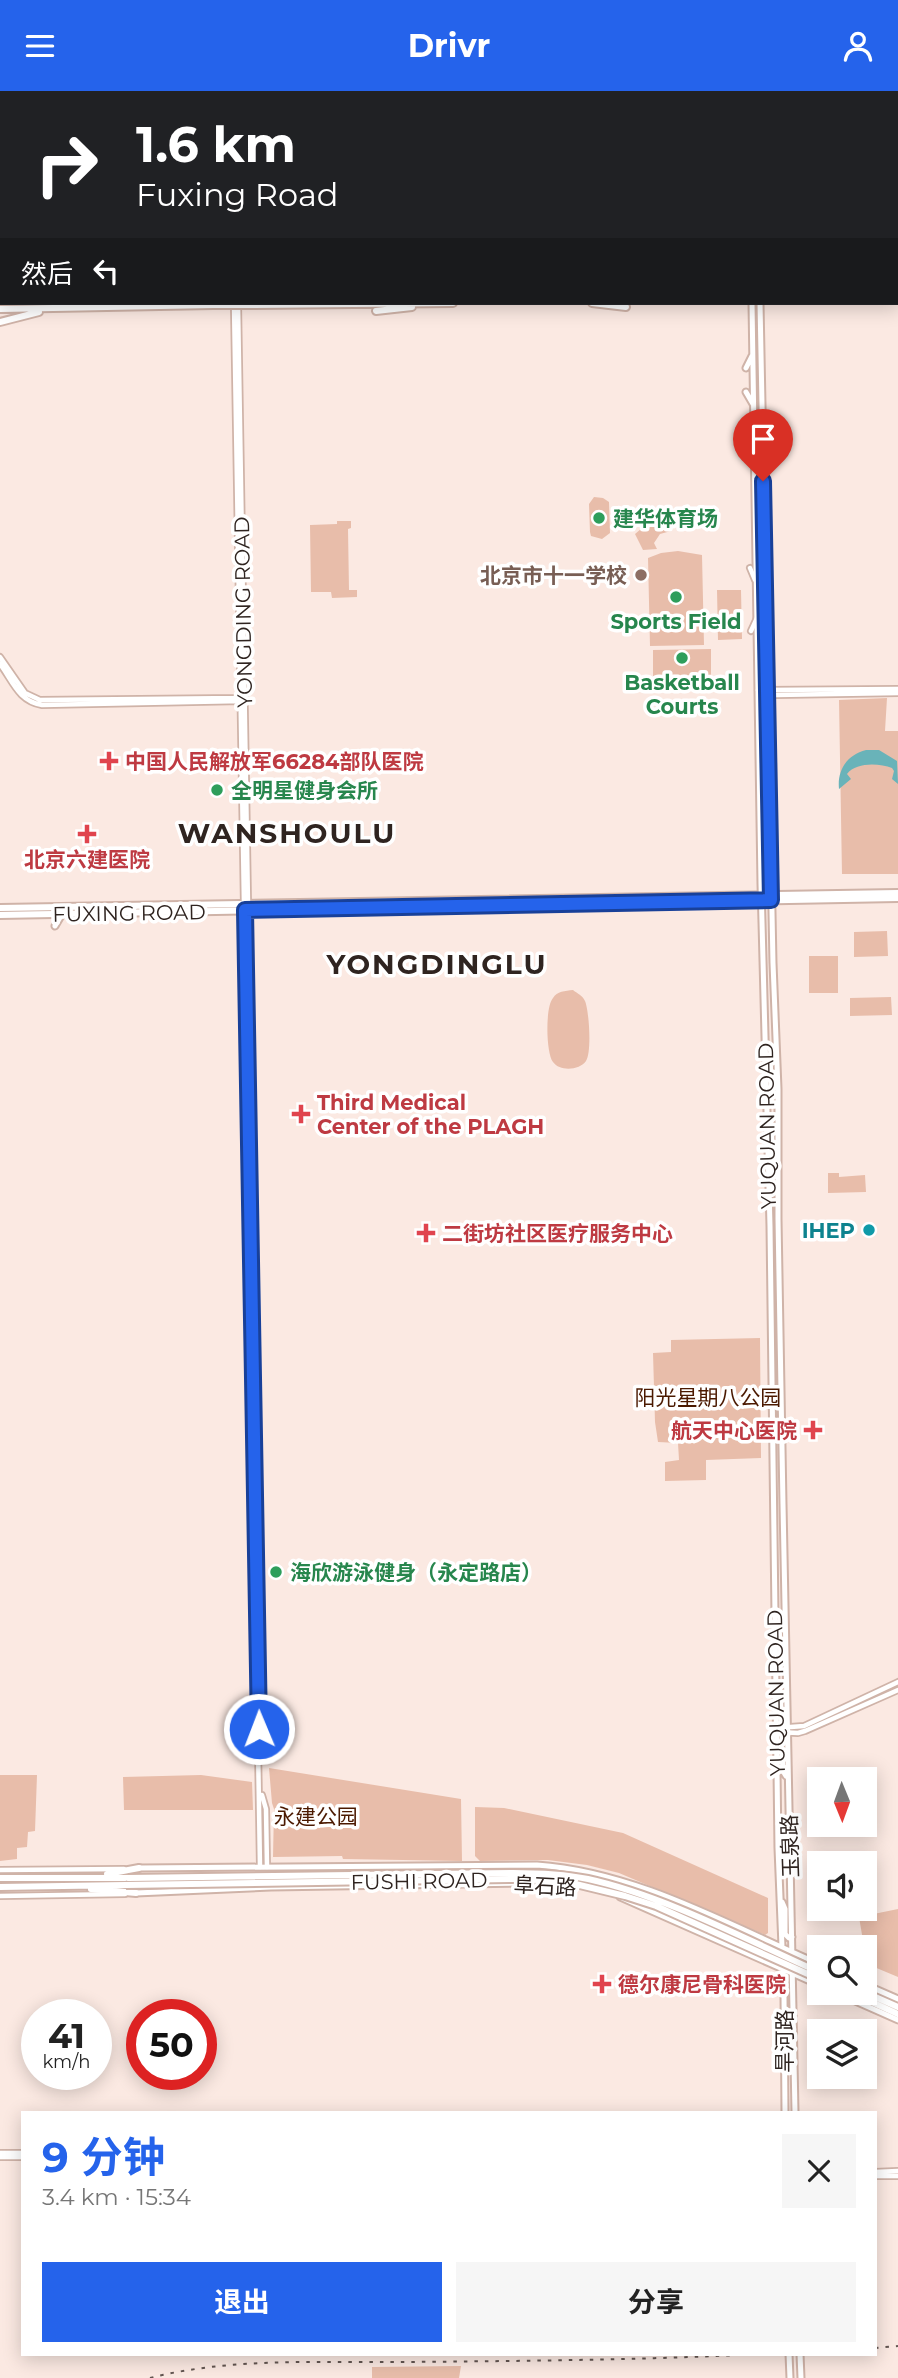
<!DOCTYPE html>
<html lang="zh">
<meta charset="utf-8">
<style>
:root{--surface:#fff;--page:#f6f6f6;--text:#222;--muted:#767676;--accent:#2563eb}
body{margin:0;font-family:Montserrat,"Noto Sans SC",sans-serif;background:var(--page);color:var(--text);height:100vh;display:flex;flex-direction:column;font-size:26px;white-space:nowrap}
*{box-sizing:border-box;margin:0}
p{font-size:23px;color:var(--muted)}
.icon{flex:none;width:38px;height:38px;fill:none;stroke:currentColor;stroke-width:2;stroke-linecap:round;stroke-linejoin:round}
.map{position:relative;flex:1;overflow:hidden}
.side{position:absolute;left:21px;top:2020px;width:856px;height:245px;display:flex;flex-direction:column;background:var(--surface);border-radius:0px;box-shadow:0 4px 18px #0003}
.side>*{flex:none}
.banner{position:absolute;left:0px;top:0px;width:900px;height:214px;box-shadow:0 4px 18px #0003;background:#202124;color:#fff;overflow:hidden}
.needle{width:46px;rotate:179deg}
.buttons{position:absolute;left:807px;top:1676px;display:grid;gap:14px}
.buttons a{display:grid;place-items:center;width:70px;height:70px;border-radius:0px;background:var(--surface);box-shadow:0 4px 18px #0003;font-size:35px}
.speed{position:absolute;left:21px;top:1908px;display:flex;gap:14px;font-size:35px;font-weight:700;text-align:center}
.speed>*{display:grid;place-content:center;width:91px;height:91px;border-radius:50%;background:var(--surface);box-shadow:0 4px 18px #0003;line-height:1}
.speed small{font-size:18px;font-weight:400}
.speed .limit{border:10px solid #d22;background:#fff;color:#111}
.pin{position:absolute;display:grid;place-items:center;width:60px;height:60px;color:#fff;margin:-72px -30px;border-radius:50% 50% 50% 0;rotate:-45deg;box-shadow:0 0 7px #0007}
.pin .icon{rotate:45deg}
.me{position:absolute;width:77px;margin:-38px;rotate:359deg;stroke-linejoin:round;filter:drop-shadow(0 0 5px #0008)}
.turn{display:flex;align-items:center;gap:24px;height:147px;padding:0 21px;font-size:32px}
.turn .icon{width:91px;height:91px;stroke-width:2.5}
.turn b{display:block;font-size:49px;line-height:60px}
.then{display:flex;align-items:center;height:66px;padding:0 21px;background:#0003;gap:14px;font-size:26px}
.round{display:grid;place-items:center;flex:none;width:74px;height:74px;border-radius:0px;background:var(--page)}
.overview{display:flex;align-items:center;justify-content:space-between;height:119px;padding:0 21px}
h1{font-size:42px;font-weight:700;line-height:52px;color:var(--accent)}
.button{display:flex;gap:14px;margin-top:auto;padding:14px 21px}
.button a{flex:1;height:80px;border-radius:0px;background:var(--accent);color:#fff;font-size:28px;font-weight:700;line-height:80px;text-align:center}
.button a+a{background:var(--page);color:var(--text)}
header{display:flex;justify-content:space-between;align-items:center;height:91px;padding:0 21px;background:var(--accent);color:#fff;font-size:32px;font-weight:700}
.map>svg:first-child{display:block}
</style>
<header><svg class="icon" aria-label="menu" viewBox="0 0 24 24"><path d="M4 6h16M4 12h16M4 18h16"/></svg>Drivr<svg class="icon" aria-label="person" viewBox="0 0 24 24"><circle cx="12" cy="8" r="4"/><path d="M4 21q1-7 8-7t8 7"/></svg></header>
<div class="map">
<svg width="898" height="2287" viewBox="0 0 898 2287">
<rect width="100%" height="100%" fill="#fbe9e2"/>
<!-- green -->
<path fill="#e8bdaa" d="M 594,406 L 603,407 L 609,411 L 610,442 L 602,448 L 591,445 L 590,441 L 589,413 Z
M 337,430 L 351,430 L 351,437 L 348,438 L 349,499 L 357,499 L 357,506 L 332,507 L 331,501 L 311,501 L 310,434 L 337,433 Z
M 648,432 L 666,433 L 671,440 L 660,443 L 654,452 L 657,458 L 643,459 L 635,443 Z
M 678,460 L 702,464 L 704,554 L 650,555 L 648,467 L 661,462 Z
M 717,499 L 741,499 L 742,548 L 718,549 Z
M 711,558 L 711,590 L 653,591 L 653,559 Z
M 887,607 L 885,640 L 898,640 L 898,783 L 842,783 L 839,609 Z
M 887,840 L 888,865 L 854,866 L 854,841 Z
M 809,865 L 838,865 L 838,902 L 809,902 Z
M 573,899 C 578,903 582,904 585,910 C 589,919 592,961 586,970 C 580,979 560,981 553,971 C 546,962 545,916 553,907 C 557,900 565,900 573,899 Z
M 891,906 L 892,924 L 850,925 L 850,907 Z
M 828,1082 L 839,1082 L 839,1086 L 865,1084 L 866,1101 L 828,1102 Z
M 760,1247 L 761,1367 L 706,1369 L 706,1389 L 665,1390 L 665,1371 L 679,1369 L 678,1352 L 658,1351 L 655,1331 L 653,1262 L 671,1261 L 671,1249 Z
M 269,1677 L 461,1708 L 462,1770 L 343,1768 L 342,1765 L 273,1766 L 274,1718 L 272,1712 Z
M 0,1684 L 37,1684 L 35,1740 L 28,1741 L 27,1756 L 17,1757 L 17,1768 L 0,1770 Z
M 201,1684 L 252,1691 L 253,1719 L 124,1719 L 123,1686 Z
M 475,1716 L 504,1717 L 623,1742 L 768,1807 L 768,1842 L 765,1844 L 619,1782 L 587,1774 L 548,1769 L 480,1770 L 475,1765 Z
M 898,1818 L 898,1886 L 867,1873 L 859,1826 Z
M 461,2275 L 459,2287 L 372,2287 L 372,2276 Z"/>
<!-- water -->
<path fill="#69b3b9" d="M 866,659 L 879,659 L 897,670 L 898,693 L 892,688 L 894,680 L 892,677 C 879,672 856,671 847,683 L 851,688 L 839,698 C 837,679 847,664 866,659 Z"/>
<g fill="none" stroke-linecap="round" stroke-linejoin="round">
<!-- river -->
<path stroke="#69b3b9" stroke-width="6" d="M 0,183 L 2,183"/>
<defs>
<path id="secondary" d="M 230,0 L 230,2
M 234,0 L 234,2
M 234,213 L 260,1776
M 238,213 L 248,813
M 750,477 L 755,489
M 751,540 L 757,527
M 0,566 L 25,602 L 40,609 L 240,607
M 0,573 C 13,590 18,610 42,614 L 242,610
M 758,599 L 768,604 L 775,604 L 898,602
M 766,599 L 898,598
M 777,1637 L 804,1635 L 898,1591
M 777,1641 L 798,1642 L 805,1640 L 898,1599
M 262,1704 L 266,1718 L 267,1776
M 0,1779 L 124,1778
M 0,1805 L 125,1803
M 0,2062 L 23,2062
M 0,2066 L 23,2066
M 875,2081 L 898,2080
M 875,2085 L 898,2085"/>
<path id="primary" d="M 748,0 L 748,2
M 758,0 L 758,2
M 752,212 L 761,793 L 770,1135 L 778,1757 L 784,1905 L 785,2021
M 760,212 L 773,872 L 778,998 L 778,1128 L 783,1413 L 795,2021
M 746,277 L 752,265
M 746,301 L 753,313
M 55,835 L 62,823
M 777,1661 L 781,1659 L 782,1661 L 783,1680 L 786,1685
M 139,1777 L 537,1774 C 637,1781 728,1834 819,1873
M 552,1792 L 573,1795
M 136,1802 L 271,1796 L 532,1792
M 620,1806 L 819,1894
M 782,1811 L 785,1818 L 785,1843 L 789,1847 L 792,1846
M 864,1893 L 898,1908
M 837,1902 L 898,1929
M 789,2263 L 790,2287
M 800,2263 L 801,2287"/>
<path id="trunk" d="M 0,203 L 2,203
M 0,211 L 2,211
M 592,212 L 626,216
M 247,214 L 453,212
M 0,218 L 213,214
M 376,220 L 412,216
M 0,231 L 39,221
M 0,817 L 898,802
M 0,824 L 898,807
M 107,1783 L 139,1777
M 0,1787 L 128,1787
M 0,1796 L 126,1794
M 91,1798 L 136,1802
M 864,1901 L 898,1916
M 852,1902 L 898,1923"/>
</defs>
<!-- secondary casing -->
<use href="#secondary" stroke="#cfb3a8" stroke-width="8"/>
<!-- primary casing -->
<use href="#primary" stroke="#cfb3a8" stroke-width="9"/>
<!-- trunk casing -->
<use href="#trunk" stroke="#cfb3a8" stroke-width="10"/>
<!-- secondary -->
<use href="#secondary" stroke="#fff" stroke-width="4.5"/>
<!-- primary -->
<use href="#primary" stroke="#fff" stroke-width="5"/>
<!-- trunk -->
<use href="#trunk" stroke="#fff" stroke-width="6"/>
<!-- rail -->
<path stroke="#635651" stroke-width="2" stroke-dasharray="3.5 7" stroke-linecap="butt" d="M 0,160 L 2,160
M 0,172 L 2,172
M 875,2257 L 898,2255
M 150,2287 C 232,2266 320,2272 404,2271 C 523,2270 641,2269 760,2263"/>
<defs>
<path id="trunk-bridge" d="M 213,214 L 247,214
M 128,1787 L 513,1782 C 538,1782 563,1783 588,1788 C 665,1805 747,1849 819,1881
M 126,1794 L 513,1788 L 563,1790 L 625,1805 L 656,1815 L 819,1888"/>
</defs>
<!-- trunk-bridge casing -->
<use href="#trunk-bridge" stroke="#cfb3a8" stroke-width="10" stroke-linecap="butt"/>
<!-- trunk-bridge -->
<use href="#trunk-bridge" stroke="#fff" stroke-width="6"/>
</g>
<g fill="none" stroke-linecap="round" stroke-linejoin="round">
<defs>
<path id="route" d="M 259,1638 L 245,819 L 771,809 L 763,390"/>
</defs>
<!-- route casing -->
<use href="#route" stroke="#184099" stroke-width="18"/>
<!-- route -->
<use href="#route" stroke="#2563eb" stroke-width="12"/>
</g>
<!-- markers -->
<g fill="#2e9e5b" stroke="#fff" stroke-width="2.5">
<circle cx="599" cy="427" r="7"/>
<circle cx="676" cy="506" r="7"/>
<circle cx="682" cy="567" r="7"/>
<circle cx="217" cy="699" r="7"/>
<circle cx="276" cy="1481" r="7"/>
</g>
<circle fill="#8d6e63" stroke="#fff" stroke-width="2.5" cx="641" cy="484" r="7"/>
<g fill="#e0444e" stroke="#fff" stroke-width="2.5">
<path d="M105.5 659.5h7v7h7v7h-7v7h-7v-7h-7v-7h7z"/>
<path d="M83.5 732.5h7v7h7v7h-7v7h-7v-7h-7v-7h7z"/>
<path d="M297.5 1012.5h7v7h7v7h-7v7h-7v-7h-7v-7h7z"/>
<path d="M422.5 1131.5h7v7h7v7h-7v7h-7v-7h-7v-7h7z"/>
<path d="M809.5 1328.5h7v7h7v7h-7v7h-7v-7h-7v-7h7z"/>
<path d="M598.5 1882.5h7v7h7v7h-7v7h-7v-7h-7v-7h7z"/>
</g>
<circle fill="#0f9aa8" stroke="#fff" stroke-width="2.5" cx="869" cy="1139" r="7"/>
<g text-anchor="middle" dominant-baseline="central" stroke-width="7" stroke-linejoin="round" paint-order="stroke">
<!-- leisure labels -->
<g font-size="21" font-weight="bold" fill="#27864d" stroke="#fff" text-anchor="start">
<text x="613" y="427">建华体育场</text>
<text x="676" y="530" text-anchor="middle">Sports Field</text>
<text x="682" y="591" text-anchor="middle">Basketball<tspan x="682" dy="24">Courts</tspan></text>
<text x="231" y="699">全明星健身会所</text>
<text x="290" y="1481">海欣游泳健身（永定路店）</text>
</g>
<!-- education labels -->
<g font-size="21" font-weight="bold" fill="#785e54" stroke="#fff" text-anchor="end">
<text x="627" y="484">北京市十一学校</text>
</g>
<!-- street labels -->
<g font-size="21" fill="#2f2420" stroke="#fff">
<text transform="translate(243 521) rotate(-91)">YONGDING ROAD</text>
<text transform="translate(129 822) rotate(-1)">FUXING ROAD</text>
<text transform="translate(767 1035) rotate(-91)">YUQUAN ROAD</text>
<text transform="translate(776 1602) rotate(-91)">YUQUAN ROAD</text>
<text transform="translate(790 1755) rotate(-92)">玉泉路</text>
<text transform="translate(419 1790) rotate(-1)">FUSHI ROAD</text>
<text transform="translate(545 1795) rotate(3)">阜石路</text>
<text transform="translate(784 1950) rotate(-90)">旱河路</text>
</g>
<!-- health labels -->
<g font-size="21" font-weight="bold" fill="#be3a42" stroke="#fff" text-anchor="start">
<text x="125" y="670">中国人民解放军66284部队医院</text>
<text x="87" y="768" text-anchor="middle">北京六建医院</text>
<text x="317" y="1011">Third Medical<tspan x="317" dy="24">Center of the PLAGH</tspan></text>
<text x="442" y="1142">二街坊社区医疗服务中心</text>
<text x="797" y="1339" text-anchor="end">航天中心医院</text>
<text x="618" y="1893">德尔康尼骨科医院</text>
</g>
<!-- culture labels -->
<g font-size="21" font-weight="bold" fill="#0d838f" stroke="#fff" text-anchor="end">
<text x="855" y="1139">IHEP</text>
</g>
<!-- park labels -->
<g font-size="21" fill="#4b1900" stroke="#fff">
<text x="708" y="1306">阳光星期八公园</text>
<text x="316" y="1725">永建公园</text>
</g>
<!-- district labels -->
<g font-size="28" font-weight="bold" letter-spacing="2" fill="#2f2420" stroke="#fff">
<text x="287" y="742">WANSHOULU</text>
<text x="437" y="873">YONGDINGLU</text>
</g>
</g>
</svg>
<div class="buttons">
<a><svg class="needle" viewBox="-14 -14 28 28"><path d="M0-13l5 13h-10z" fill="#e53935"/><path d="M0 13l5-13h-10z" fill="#767676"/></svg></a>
<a><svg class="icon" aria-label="sound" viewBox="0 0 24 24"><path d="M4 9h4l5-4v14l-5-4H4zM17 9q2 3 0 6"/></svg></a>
<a><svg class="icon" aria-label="search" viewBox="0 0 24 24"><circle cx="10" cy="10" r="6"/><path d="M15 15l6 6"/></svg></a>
<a><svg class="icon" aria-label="layers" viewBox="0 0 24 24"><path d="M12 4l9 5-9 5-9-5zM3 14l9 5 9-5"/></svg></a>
</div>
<div class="speed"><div>41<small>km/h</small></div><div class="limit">50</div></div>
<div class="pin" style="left:763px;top:390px;background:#d93025"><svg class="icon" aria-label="arrive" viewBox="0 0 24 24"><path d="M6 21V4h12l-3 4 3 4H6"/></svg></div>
<svg class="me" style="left:259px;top:1638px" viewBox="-20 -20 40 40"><circle r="17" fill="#2563eb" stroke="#fff" stroke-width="3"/><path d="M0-11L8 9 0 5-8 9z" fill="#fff"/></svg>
<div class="banner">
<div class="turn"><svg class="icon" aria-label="right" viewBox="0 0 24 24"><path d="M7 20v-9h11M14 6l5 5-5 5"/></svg><div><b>1.6 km</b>Fuxing Road</div></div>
<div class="then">然后<svg class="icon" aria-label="left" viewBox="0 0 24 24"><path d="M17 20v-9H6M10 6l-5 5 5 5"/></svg></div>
</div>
<section class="side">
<div class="overview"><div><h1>9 分钟</h1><p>3.4 km · 15:34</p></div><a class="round"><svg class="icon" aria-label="close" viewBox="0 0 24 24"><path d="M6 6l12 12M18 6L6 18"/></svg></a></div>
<div class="button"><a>退出</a><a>分享</a></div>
</section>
</div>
